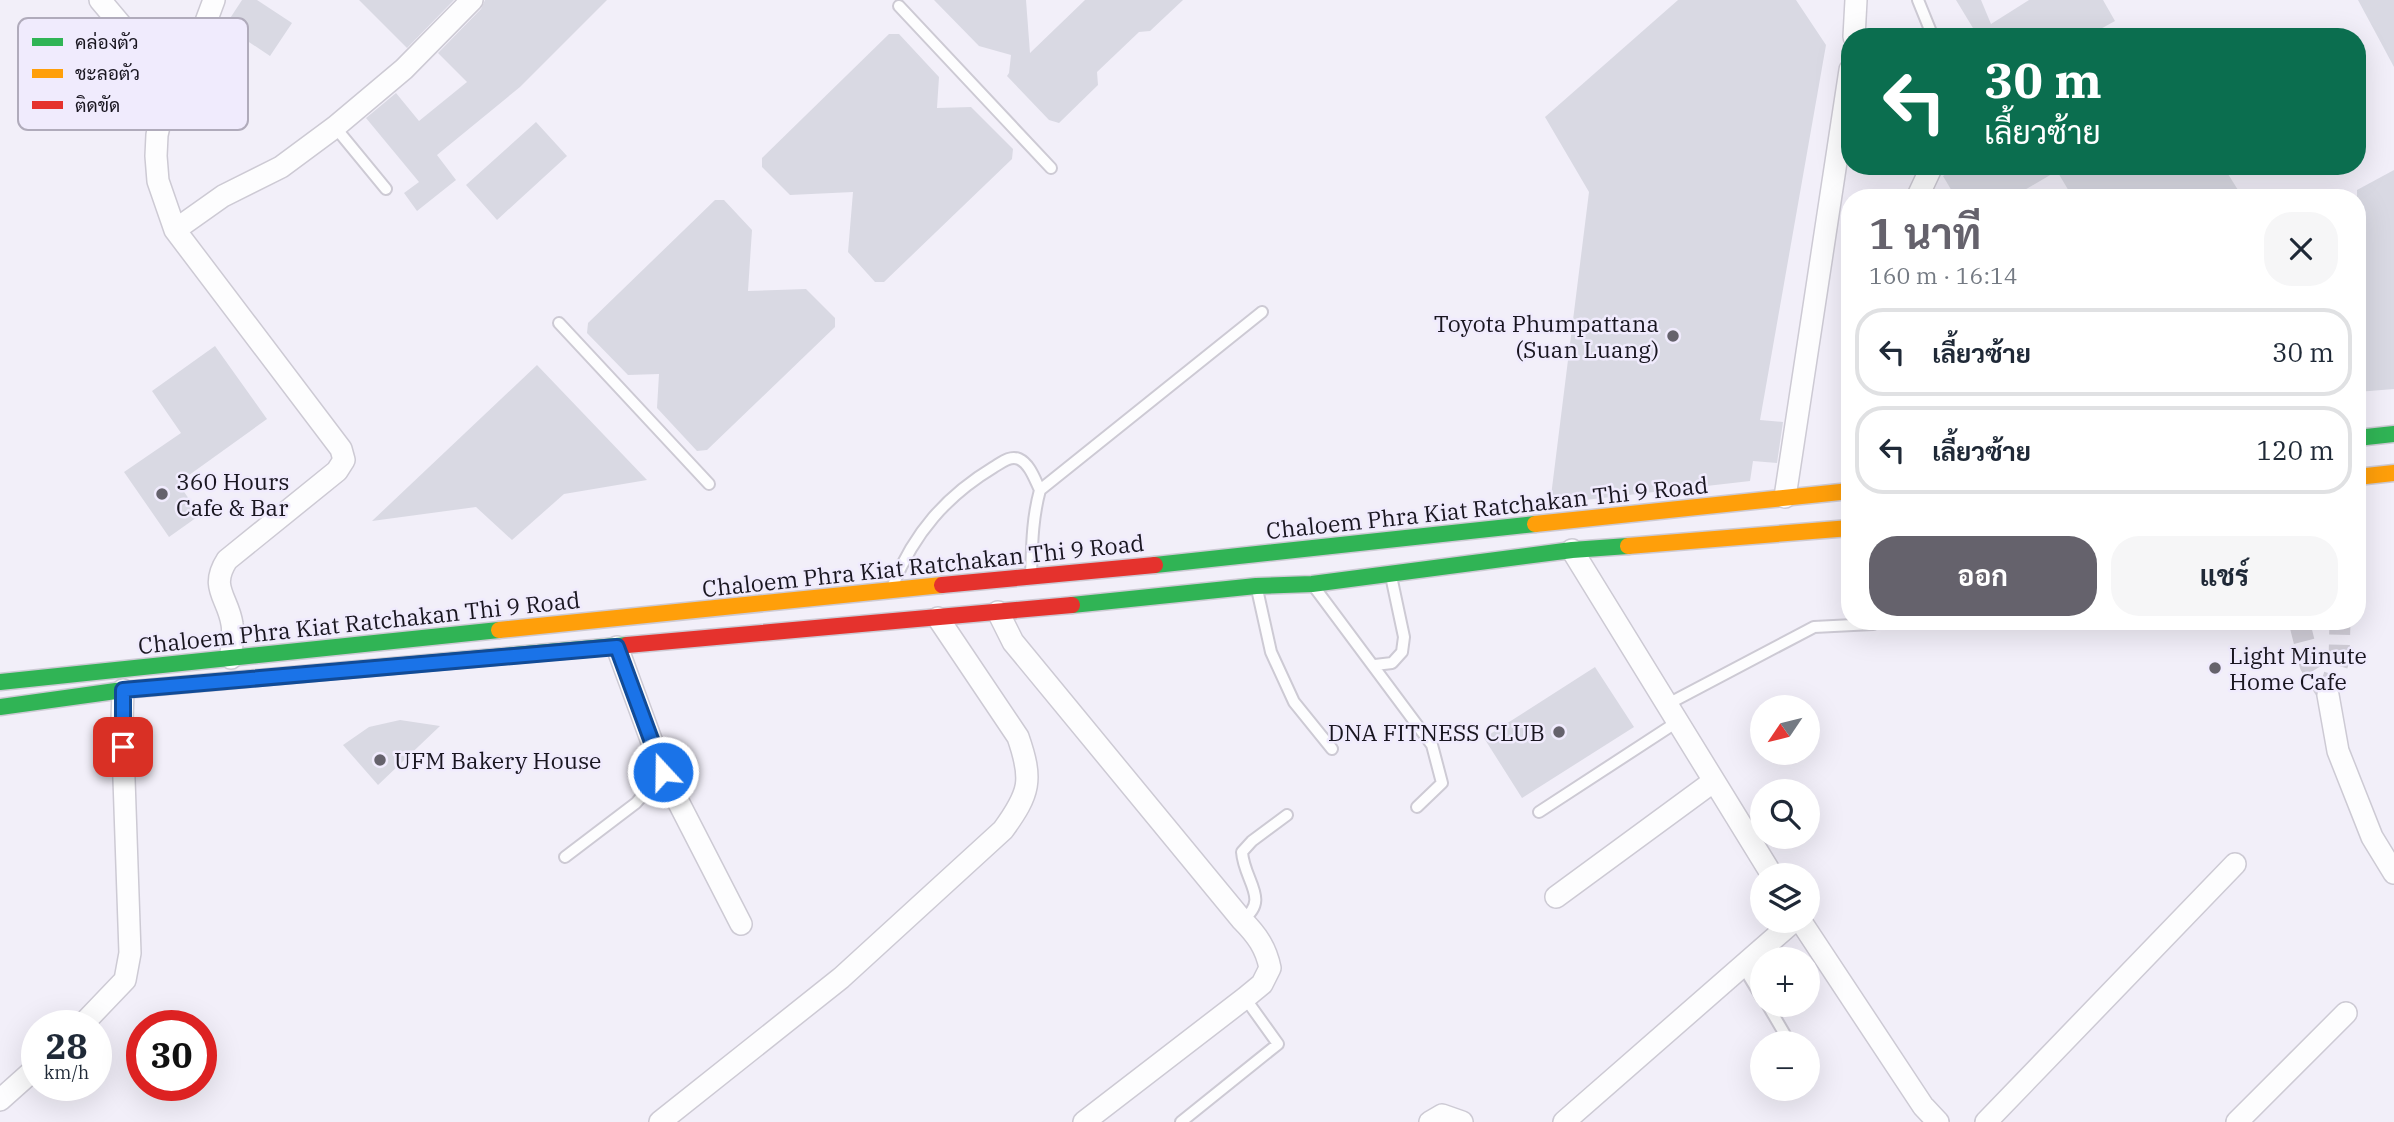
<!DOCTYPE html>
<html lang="th">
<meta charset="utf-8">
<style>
:root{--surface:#fff;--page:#f6f6f7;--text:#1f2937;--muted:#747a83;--line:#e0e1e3;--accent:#65626c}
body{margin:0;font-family:"IBM Plex Serif",Sarabun,serif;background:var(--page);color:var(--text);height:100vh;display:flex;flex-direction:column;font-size:26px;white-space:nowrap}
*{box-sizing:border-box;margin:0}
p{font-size:23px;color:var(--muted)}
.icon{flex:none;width:38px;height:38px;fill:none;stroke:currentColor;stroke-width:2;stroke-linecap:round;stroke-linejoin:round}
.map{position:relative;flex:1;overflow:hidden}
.details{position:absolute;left:1841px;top:189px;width:525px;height:441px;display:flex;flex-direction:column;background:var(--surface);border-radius:28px;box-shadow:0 7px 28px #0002}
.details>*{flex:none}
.hud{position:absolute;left:1841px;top:28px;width:525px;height:147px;border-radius:28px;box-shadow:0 7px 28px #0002;background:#0b6e4f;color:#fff;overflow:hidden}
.needle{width:46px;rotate:235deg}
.fabs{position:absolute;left:1750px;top:695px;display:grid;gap:14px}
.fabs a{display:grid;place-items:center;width:70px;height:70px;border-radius:50%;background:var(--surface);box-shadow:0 7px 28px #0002;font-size:35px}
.speed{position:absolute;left:21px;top:1010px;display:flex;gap:14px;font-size:35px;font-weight:700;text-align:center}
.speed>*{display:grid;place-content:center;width:91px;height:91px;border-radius:50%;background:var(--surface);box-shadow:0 7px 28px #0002;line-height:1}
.speed small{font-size:18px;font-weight:400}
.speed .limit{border:10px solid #d22;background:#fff;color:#111}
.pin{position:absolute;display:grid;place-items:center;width:60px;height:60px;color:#fff;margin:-30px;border-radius:14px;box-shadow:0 4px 10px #0006}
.me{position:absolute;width:77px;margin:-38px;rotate:339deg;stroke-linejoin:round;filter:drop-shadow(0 0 5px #0008)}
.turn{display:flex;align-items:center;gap:24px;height:147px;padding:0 28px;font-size:32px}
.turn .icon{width:91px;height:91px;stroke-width:2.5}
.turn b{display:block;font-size:49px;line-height:60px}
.round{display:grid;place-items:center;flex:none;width:74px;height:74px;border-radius:28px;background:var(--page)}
.headline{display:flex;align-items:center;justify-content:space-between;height:119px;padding:0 28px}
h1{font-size:42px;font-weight:700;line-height:52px;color:var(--accent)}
.action{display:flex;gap:14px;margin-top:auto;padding:14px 28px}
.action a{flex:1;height:80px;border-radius:28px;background:var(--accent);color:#fff;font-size:28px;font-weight:700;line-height:80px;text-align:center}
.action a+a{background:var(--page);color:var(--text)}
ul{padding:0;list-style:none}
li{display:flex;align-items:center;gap:21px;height:88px;margin:0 14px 10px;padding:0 14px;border:4px solid var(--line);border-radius:28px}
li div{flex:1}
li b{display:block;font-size:26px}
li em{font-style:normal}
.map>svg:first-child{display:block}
</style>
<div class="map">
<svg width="2394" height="1122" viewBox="0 0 2394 1122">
<rect width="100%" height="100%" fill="#f2eff9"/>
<!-- building -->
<path fill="#d9d9e3" d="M 242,0 L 257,0 L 292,23 L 270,56 L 225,26 Z
M 359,0 L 454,0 L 407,48 Z
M 485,0 L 607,0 L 520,87 L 437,155 L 456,180 L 417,211 L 404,193 L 419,182 L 366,118 L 396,93 L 419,121 L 467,82 L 438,53 L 481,9 Z
M 934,0 L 1026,0 L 1030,53 L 1085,0 L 1183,0 L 1150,31 L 1139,32 L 1097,72 L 1098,85 L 1059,123 L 1049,120 L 1007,76 L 1009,73 L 1011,55 L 979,46 Z
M 1678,0 L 1796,0 L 1826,45 L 1760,420 L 1783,422 L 1777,463 L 1753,461 L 1750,481 L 1550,504 L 1589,192 L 1545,117 Z
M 1956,0 L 1981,0 L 1991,24 L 2029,0 L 2103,0 L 2115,21 L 2086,37 L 1970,37 L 1976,33 Z
M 2358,0 L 2394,0 L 2394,67 Z
M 889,34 L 899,34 L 939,77 L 937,108 L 971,107 L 1013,149 L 1012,159 L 884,282 L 875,282 L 848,252 L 853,192 L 790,195 L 762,167 L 762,158 Z
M 536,122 L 567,156 L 497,220 L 466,185 Z
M 1958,166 L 2223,166 L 2243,198 L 2073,198 L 2057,171 L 2011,198 L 1956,198 L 1943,176 Z
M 2394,170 L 2394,389 L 2357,392 L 2357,190 Z
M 715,200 L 724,200 L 752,230 L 748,291 L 806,289 L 835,318 L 835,327 L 707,450 L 697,451 L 657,408 L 659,374 L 628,375 L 587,333 L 588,323 Z
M 215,346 L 267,419 L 178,483 L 200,515 L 169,537 L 124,472 L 181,433 L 152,391 Z
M 537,365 L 647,480 L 564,494 L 512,540 L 476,507 L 372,521 Z
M 1595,667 L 1634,727 L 1522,798 L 1484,738 Z
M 400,720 L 440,726 L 378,785 L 343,745 L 369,727 Z"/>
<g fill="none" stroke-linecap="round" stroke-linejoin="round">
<!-- street-tunnel -->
<path stroke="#d1ced8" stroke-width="21" stroke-dasharray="21 10" stroke-linecap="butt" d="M 2299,621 L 2310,665 L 2328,695
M 2328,695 L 2339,660 L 2340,621"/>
<defs>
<path id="lane" d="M 1918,0 L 1933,37
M 899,6 L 1051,168
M 335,127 L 386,189
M 559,323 L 709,484
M 1031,576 C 1032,547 1032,519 1040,490 L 1262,312
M 893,585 C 914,533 946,496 994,467 C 1001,463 1010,455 1019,459 C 1030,464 1035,480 1040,490
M 1315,588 L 1432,745 L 1442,783 L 1417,807
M 1257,589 L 1271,652 L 1294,702 L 1332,749
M 1375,665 L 1392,663 L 1402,652 L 1404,637 L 1391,576
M 1666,705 L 1814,627 L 1873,624
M 1539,812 L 1677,722
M 565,857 L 636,803 L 663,772
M 1242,920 C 1271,900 1244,881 1242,852 L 1252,841 L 1287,815
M 1742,965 L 1762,998
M 1767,1004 L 1790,1043
M 1808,1071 L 1810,1075
M 1181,1122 L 1278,1044 L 1245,998"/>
<path id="street" d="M 100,0 L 169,82
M 214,0 L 204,27 L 169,82 L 157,135 L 156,156 L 158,181 L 175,230 L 341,449 L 344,460 L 337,471 L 227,560 C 209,588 228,597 232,624 C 234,634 231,647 231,658
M 1854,37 L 1856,0
M 1917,198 L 1932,166
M 175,230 L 223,196 L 281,167 L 335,127 L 404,69 L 472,0
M 1785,497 L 1850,70
M 1572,550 L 1772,875
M 998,612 L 1013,642 L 1242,920 C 1257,935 1266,948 1270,968 L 1262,984 L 1245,998 L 1084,1122
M 617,647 L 663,772 L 741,924
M 2328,695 L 2338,751 L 2372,837 L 2394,873
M 1556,897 L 1714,781
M 1800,920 L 1923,1106 L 1938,1122
M 81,1026 L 125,980 L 130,953 L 122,721 L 123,690
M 0,1100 L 37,1067
M 660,1122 L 841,978 L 1003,830 C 1030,793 1033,780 1018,737 L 938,618
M 1430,1122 L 1442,1115 L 1462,1122
M 1564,1122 L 1795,920
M 1986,1122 L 2235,864
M 2237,1122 L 2346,1013"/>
<path id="fast" d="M 2357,438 L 2394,434
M 1155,565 L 1535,524
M 1072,605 L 1256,586 L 1312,584 L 1572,550 L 1628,546
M 0,682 L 499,630
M 0,707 L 123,690 L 627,645"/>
<path id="slow" d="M 2357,477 L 2394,473
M 1535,524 L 1850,491
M 1628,546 L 1850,528
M 499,630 L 942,585"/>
<path id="jam" d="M 942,585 L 1155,565
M 627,645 L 1072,605"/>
</defs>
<!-- lane casing -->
<use href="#lane" stroke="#cdcad4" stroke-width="14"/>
<!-- street casing -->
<use href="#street" stroke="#cdcad4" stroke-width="24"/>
<!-- fast casing -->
<use href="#fast" stroke="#cdcad4" stroke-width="19"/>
<!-- slow casing -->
<use href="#slow" stroke="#cdcad4" stroke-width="19"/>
<!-- jam casing -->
<use href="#jam" stroke="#cdcad4" stroke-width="19"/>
<!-- lane -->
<use href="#lane" stroke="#fdfdfe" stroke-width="10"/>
<!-- street -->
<use href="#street" stroke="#fdfdfe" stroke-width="21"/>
<!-- fast -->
<use href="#fast" stroke="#30b455" stroke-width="16"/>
<!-- slow -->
<use href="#slow" stroke="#ff9f0a" stroke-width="16"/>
<!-- jam -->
<use href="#jam" stroke="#e5322d" stroke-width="16"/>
</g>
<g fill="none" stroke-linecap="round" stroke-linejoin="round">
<defs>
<path id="route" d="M 123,747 L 123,690 L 617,647 L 663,772"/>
</defs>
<!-- route casing -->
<use href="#route" stroke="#114b97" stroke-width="18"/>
<!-- route -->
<use href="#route" stroke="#1a73e8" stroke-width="12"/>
</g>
<!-- markers -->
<g fill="#65626c" stroke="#f0ebfd" stroke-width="2.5">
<circle cx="1673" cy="336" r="7"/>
<circle cx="162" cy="494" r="7"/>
<circle cx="2215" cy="668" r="7"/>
<circle cx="1559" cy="732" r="7"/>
<circle cx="380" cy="760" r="7"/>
</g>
<g text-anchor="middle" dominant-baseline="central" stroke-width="5" stroke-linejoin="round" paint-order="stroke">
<!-- poi labels -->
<g font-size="23" fill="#191620" stroke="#f0ebfd" text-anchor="start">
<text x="1659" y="323" text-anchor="end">Toyota Phumpattana<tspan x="1659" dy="26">(Suan Luang)</tspan></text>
<text x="176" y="481">360 Hours<tspan x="176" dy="26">Cafe &amp; Bar</tspan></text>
<text x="2229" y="655">Light Minute<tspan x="2229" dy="26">Home Cafe</tspan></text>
<text x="1545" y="732" text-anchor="end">DNA FITNESS CLUB</text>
<text x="394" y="760">UFM Bakery House</text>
</g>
<!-- street labels -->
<g font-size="23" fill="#191620" stroke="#f0ebfd">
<text transform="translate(1487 507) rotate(-6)">Chaloem Phra Kiat Ratchakan Thi 9 Road</text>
<text transform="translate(923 565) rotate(-6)">Chaloem Phra Kiat Ratchakan Thi 9 Road</text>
<text transform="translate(359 622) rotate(-6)">Chaloem Phra Kiat Ratchakan Thi 9 Road</text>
</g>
</g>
<!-- legend -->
<rect x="18" y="18" width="230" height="112" rx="10" fill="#f0ebfd" stroke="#b0abbb" stroke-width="2"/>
<rect x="32" y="38" width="31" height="8" fill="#30b455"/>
<rect x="32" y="69" width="31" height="9" fill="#ff9f0a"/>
<rect x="32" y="101" width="31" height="8" fill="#e5322d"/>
<g font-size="19" fill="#191620">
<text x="75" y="49">คล่องตัว</text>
<text x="75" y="80">ชะลอตัว</text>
<text x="75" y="112">ติดขัด</text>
</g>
</svg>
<div class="fabs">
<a><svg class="needle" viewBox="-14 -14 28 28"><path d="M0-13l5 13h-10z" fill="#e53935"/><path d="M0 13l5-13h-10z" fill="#747a83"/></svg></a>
<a><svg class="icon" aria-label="search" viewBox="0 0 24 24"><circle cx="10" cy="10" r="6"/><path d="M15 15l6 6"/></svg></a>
<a><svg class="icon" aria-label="layers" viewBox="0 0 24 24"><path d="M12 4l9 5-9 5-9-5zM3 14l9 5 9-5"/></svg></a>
<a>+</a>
<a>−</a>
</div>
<div class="speed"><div>28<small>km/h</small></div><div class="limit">30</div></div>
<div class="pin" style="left:123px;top:747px;background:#d93025"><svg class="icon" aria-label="arrive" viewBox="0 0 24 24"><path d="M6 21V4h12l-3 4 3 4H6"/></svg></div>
<svg class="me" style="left:663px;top:772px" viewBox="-20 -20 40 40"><circle r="17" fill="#1a73e8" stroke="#fff" stroke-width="3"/><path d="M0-11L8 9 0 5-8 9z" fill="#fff"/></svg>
<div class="hud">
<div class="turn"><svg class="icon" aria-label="left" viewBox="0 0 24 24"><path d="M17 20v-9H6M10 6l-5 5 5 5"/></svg><div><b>30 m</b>เลี้ยวซ้าย</div></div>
</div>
<section class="details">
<div class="headline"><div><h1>1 นาที</h1><p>160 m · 16:14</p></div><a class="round"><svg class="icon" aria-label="close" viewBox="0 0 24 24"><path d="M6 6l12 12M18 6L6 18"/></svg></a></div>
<ul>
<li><svg class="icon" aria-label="left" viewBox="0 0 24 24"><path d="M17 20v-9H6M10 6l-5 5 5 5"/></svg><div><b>เลี้ยวซ้าย</b></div><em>30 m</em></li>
<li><svg class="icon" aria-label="left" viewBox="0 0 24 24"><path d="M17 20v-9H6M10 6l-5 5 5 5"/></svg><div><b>เลี้ยวซ้าย</b></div><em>120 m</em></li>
</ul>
<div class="action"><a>ออก</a><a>แชร์</a></div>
</section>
</div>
